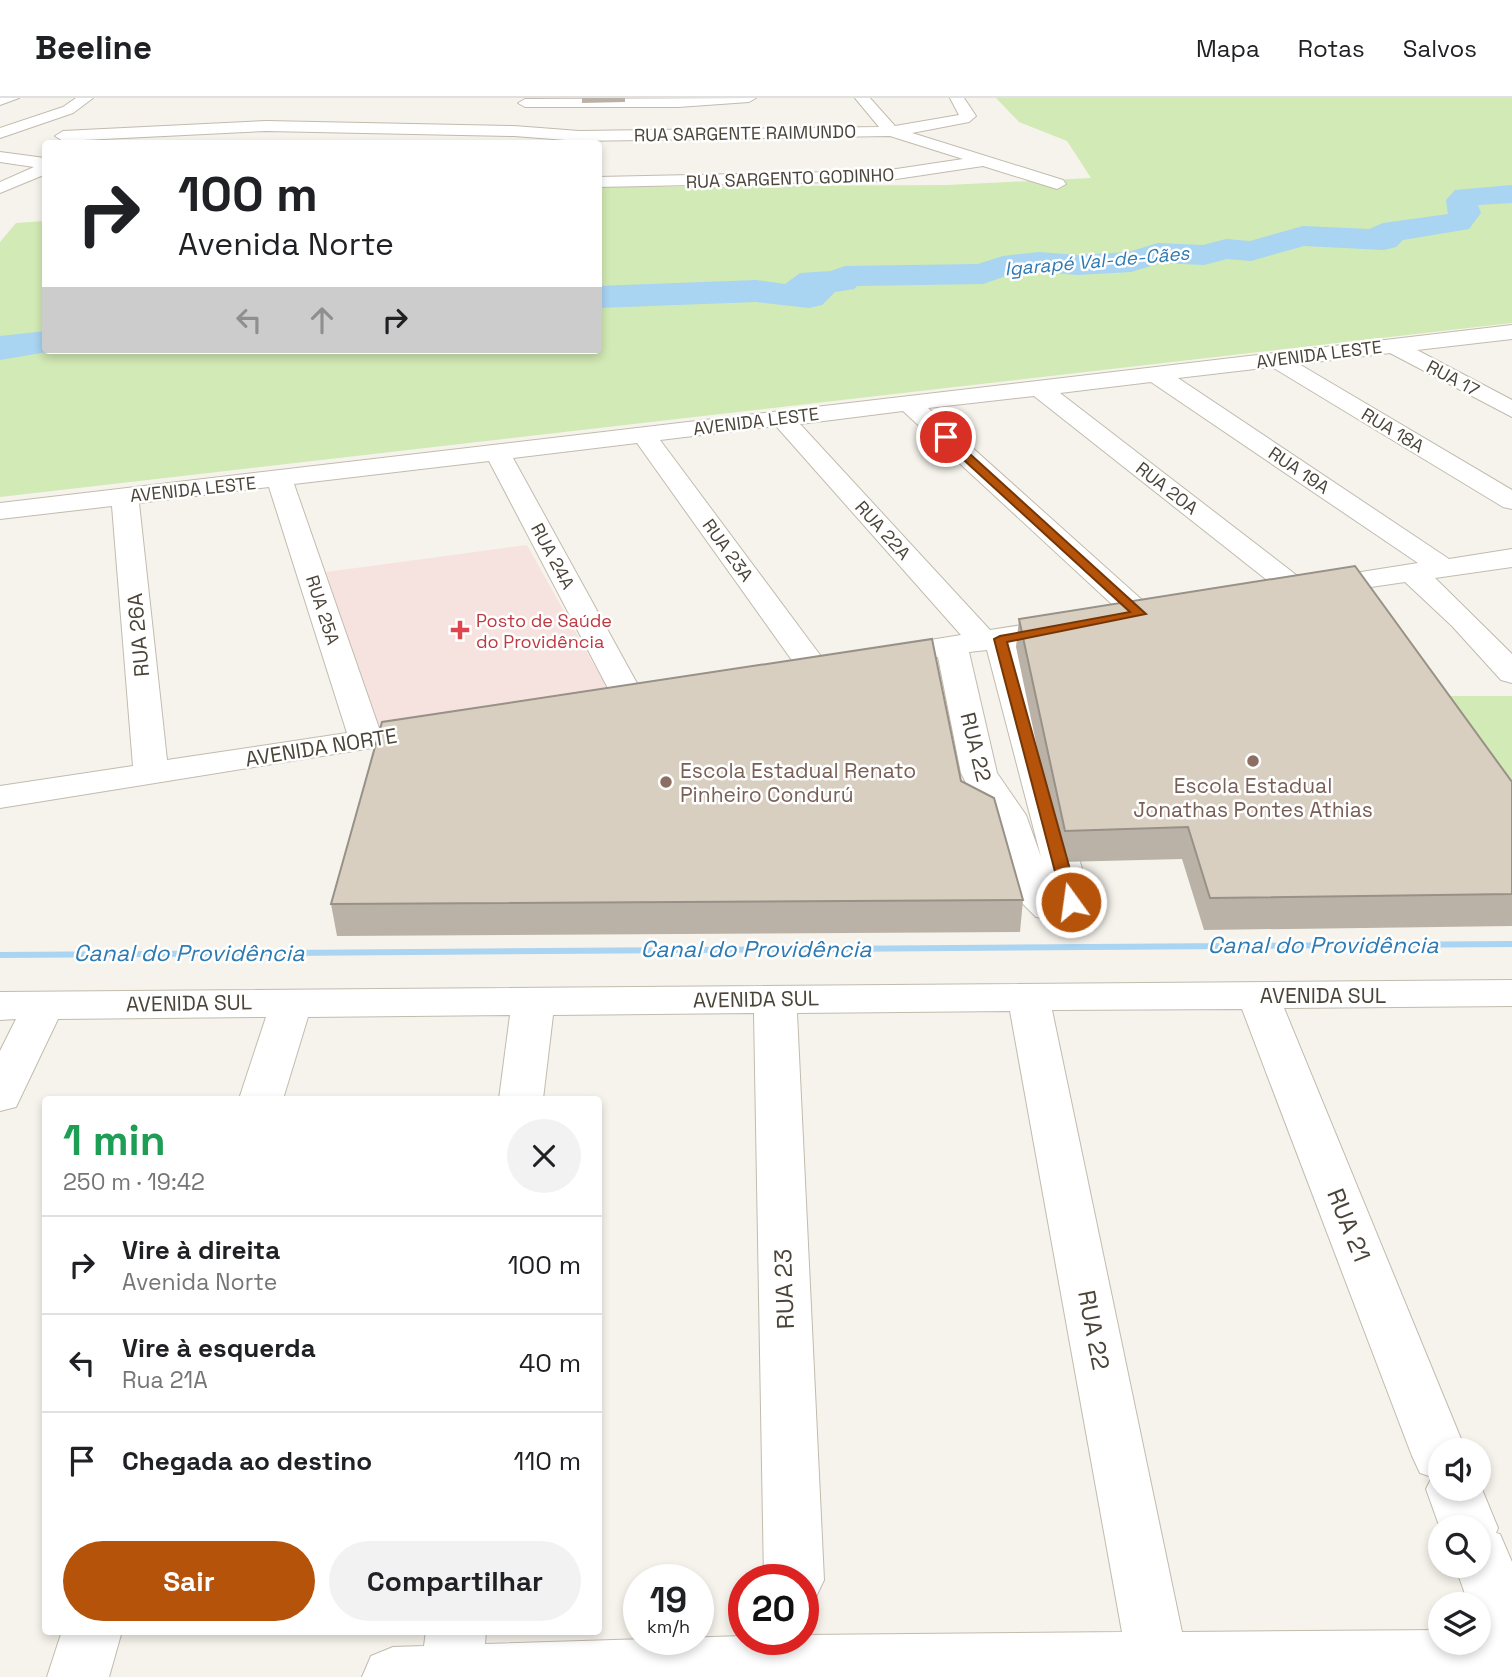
<!DOCTYPE html>
<html lang="pt">
<meta charset="utf-8">
<style>
:root{--surface:#fff;--page:#f2f2f2;--text:#202124;--muted:#757577;--line:#e0e0e0;--accent:#b45309}
body{margin:0;font-family:"Space Grotesk",sans-serif;background:var(--page);color:var(--text);height:100vh;display:flex;flex-direction:column;font-size:26px;white-space:nowrap}
*{box-sizing:border-box;margin:0}
p{font-size:23px;color:var(--muted)}
.icon{flex:none;width:38px;height:38px;fill:none;stroke:currentColor;stroke-width:2;stroke-linecap:round;stroke-linejoin:round}
.map{position:relative;flex:1;overflow:hidden}
.details{position:absolute;left:42px;top:998px;width:560px;height:539px;display:flex;flex-direction:column;background:var(--surface);border-radius:7px;box-shadow:0 4px 10px #0003}
.details>*{flex:none}
.banner{position:absolute;left:42px;top:42px;width:560px;height:214px;border-radius:7px;box-shadow:0 4px 10px #0003;background:#fff;color:var(--text);overflow:hidden}
.buttons{position:absolute;left:1428px;top:1340px;display:grid;gap:14px}
.buttons a{display:grid;place-items:center;width:63px;height:63px;border-radius:50%;background:var(--surface);box-shadow:0 4px 10px #0003;font-size:35px}
.speed{position:absolute;left:623px;top:1466px;display:flex;gap:14px;font-size:35px;font-weight:700;text-align:center}
.speed>*{display:grid;place-content:center;width:91px;height:91px;border-radius:50%;background:var(--surface);box-shadow:0 4px 10px #0003;line-height:1}
.speed small{font-size:18px;font-weight:400}
.speed .limit{border:10px solid #d22;background:#fff;color:#111}
.pin{position:absolute;display:grid;place-items:center;width:60px;height:60px;color:#fff;margin:-30px;border:4px solid #fff;border-radius:50%;box-shadow:0 2px 7px #0007}
.me{position:absolute;width:77px;margin:-38px;rotate:346deg;stroke-linejoin:round;filter:drop-shadow(0 0 5px #0008)}
.turn{display:flex;align-items:center;gap:24px;height:147px;padding:0 21px;font-size:32px}
.turn .icon{width:91px;height:91px;stroke-width:2.5}
.turn b{display:block;font-size:49px;line-height:60px}
.lanes{display:flex;align-items:center;height:66px;padding:0 21px;background:#0003;justify-content:center;gap:35px;direction:ltr}
.lanes .off{opacity:.35}
.round{display:grid;place-items:center;flex:none;width:74px;height:74px;border-radius:37px;background:var(--page)}
.summary{display:flex;align-items:center;justify-content:space-between;height:119px;padding:0 21px}
h1{font-size:42px;font-weight:800;line-height:52px;color:#1e9e55}
.button{display:flex;gap:14px;margin-top:auto;padding:14px 21px}
.button a{flex:1;height:80px;border-radius:42px;background:var(--accent);color:#fff;font-size:28px;font-weight:800;line-height:80px;text-align:center}
.button a+a{background:var(--page);color:var(--text)}
ul{padding:0;list-style:none}
li{display:flex;align-items:center;gap:21px;height:98px;padding:0 21px;border-top:2px solid var(--line)}
li div{flex:1}
li b{display:block;font-size:26px}
li em{font-style:normal}
header{display:flex;align-items:center;gap:42px;box-sizing:border-box;height:98px;padding:0 35px;background:var(--surface);border-bottom:2px solid var(--line)}
header strong{font-size:33px}
nav{display:flex;gap:38px;margin-inline-start:auto;font-size:24px}
.map>svg:first-child{display:block}
</style>
<header>
<strong>Beeline</strong>
<nav><a>Mapa</a><a>Rotas</a><a>Salvos</a></nav>
</header>
<div class="map">
<svg width="1512" height="1579" viewBox="0 0 1512 1579">
<rect width="100%" height="100%" fill="#f6f3ec"/>
<!-- medical -->
<path fill="#f6e3e0" d="M 527,447 L 607,590 L 378,632 L 326,474 Z"/>
<!-- green -->
<path fill="#d2eab5" d="M 996,0 L 1512,0 L 1512,225 L 0,399 L 0,144 L 16,125 L 45,123 L 46,252 L 598,252 L 599,89 L 947,87 L 1091,80 L 1067,43 L 1019,24 Z
M 1421,598 L 1512,598 L 1512,728 Z"/>
<g fill="none" stroke-linecap="round" stroke-linejoin="round">
<!-- stream -->
<path fill="#a9d4f2" fill-rule="evenodd" d="M 1512,843 L 1512,849 L 0,860 L 0,854 Z"/>
<!-- river -->
<path fill="#a9d4f2" fill-rule="evenodd" d="M 1512,87 L 1512,105 L 1478,107 L 1481,115 L 1469,131 L 1403,142 L 1396,149 L 1384,152 L 1304,148 L 1251,163 L 1227,161 L 1204,167 L 1161,165 L 1131,174 L 1078,177 L 1039,174 L 1009,177 L 983,186 L 857,188 L 854,191 L 835,194 L 822,207 L 809,210 L 756,204 L 598,210 L 598,188 L 756,182 L 785,186 L 800,175 L 831,173 L 845,168 L 978,166 L 1003,158 L 1039,154 L 1078,157 L 1128,154 L 1158,145 L 1203,147 L 1226,141 L 1250,143 L 1303,128 L 1369,131 L 1383,125 L 1448,116 L 1446,102 L 1455,92 Z
M 46,233 L 46,252 L 59,252 L 0,262 L 0,238 Z"/>
<defs>
<path id="minor" d="M 0,0 L 19,0 L 0,7 Z
M 76,0 L 93,0 L 73,15 L 0,40 L 0,30 L 63,9 Z
M 756,0 L 749,4 L 678,9 L 525,9 L 518,5 L 525,1 Z
M 855,0 L 870,0 L 895,28 L 959,17 L 950,0 L 964,0 L 976,18 L 969,24 L 912,35 L 1063,82 L 1066,86 L 1057,91 L 983,68 L 883,83 L 598,89 L 598,79 L 883,73 L 963,61 L 890,38 L 579,43 L 514,38 L 266,33 L 63,43 L 55,38 L 63,33 L 266,23 L 514,28 L 579,33 L 879,29 Z
M 0,54 L 45,60 L 46,76 L 0,95 L 0,84 L 34,69 L 0,64 Z
M 1512,227 L 1512,241 L 1417,252 L 1512,302 L 1512,319 L 1390,255 L 1299,266 L 1512,392 L 1512,411 L 1503,409 L 1272,269 L 1178,280 L 1449,461 L 1512,451 L 1512,469 L 1435,480 L 1512,556 L 1512,585 L 1501,582 L 1452,528 L 1405,484 L 1296,500 L 1286,497 L 1034,298 L 928,310 L 1151,510 L 1155,516 L 1151,522 L 1140,525 L 1129,522 L 903,313 L 800,326 L 990,532 L 1067,520 L 1078,523 L 1082,529 L 1078,535 L 1017,546 L 1089,795 L 1090,804 L 1081,819 L 1067,823 L 1036,819 L 1018,801 L 991,719 L 970,693 L 961,675 L 938,559 L 881,568 L 870,566 L 865,559 L 870,552 L 881,550 L 961,537 L 776,328 L 660,342 L 823,561 L 828,568 L 823,575 L 812,578 L 801,575 L 637,345 L 513,360 L 644,598 L 640,605 L 628,608 L 616,605 L 612,598 L 489,363 L 294,386 L 379,630 L 428,622 L 440,625 L 445,632 L 440,639 L 0,710 L 0,688 L 133,668 L 112,408 L 0,421 L 0,405 ZM 1151,284 L 1418,465 L 1304,483 L 1060,295 ZM 269,389 L 347,635 L 167,662 L 139,405 ZM 987,552 L 1041,759 L 1026,717 L 997,675 L 969,554 Z
M 1512,882 L 1512,908 L 1284,910 L 1466,1353 L 1440,1353 L 1440,1391 L 1479,1391 L 1479,1384 L 1498,1430 L 1496,1435 L 1500,1436 L 1512,1464 L 1512,1579 L 362,1579 L 371,1558 L 393,1549 L 424,1548 L 426,1533 L 486,1533 L 485,1546 L 744,1538 L 744,1542 L 803,1542 L 803,1537 L 1122,1534 L 1010,913 L 797,915 L 824,1482 L 815,1501 L 803,1505 L 803,1482 L 764,1482 L 754,915 L 553,917 L 543,1001 L 499,1001 L 510,917 L 308,919 L 283,1001 L 239,1001 L 266,919 L 58,921 L 16,1009 L 0,1013 L 0,953 L 16,921 L 0,922 L 0,894 ZM 1242,911 L 1412,1358 L 1420,1375 L 1432,1379 L 1426,1391 L 1440,1430 L 1479,1430 L 1479,1468 L 1455,1468 L 1469,1507 L 1479,1507 L 1479,1545 L 1440,1545 L 1440,1532 L 1182,1534 L 1052,912 Z
M 62,1533 L 122,1533 L 109,1579 L 47,1579 Z"/>
</defs>
<!-- minor casing -->
<use href="#minor" stroke="#c2bbae" stroke-width="2"/>
<!-- minor -->
<use href="#minor" fill="#fff" fill-rule="evenodd"/>
</g>
<!-- wall -->
<path fill="#bab2a6" d="M 582,0 L 625,0 L 625,4 L 582,5 Z
M 1019,521 L 1512,684 L 1512,828 L 1204,832 L 1182,761 L 1061,764 L 1016,549 Z
M 961,683 L 1023,802 L 1020,834 L 337,838 L 331,806 Z"/>
<!-- building -->
<path fill="#d8cfc1" stroke="#979187" stroke-width="2" d="M 1355,468 L 1512,684 L 1512,796 L 1210,800 L 1188,729 L 1065,733 L 1019,521 Z
M 932,541 L 961,683 L 994,700 L 1023,802 L 331,806 L 382,624 Z"/>
<!-- route -->
<path fill="#b45309" stroke="#753606" stroke-width="2" d="M 942,337 L 949,337 L 1146,516 L 1007,544 L 1079,804 L 1077,808 L 1071,809 L 1063,804 L 994,541 L 1000,538 L 1130,514 L 942,342 Z"/>
<!-- markers -->
<path fill="#e0444e" stroke="#fff" stroke-width="2.5" d="M456.5 521.5h7v7h7v7h-7v7h-7v-7h-7v-7h7z"/>
<g fill="#8d6e63" stroke="#fff" stroke-width="2.5">
<circle cx="1253" cy="663" r="7"/>
<circle cx="666" cy="684" r="7"/>
</g>
<g text-anchor="middle" dominant-baseline="central" stroke-width="5" stroke-linejoin="round" paint-order="stroke">
<!-- far-street labels -->
<g font-size="18" fill="#4b4439" stroke="#fff">
<text transform="translate(745 35) rotate(-1)">RUA SARGENTE RAIMUNDO</text>
<text transform="translate(790 80) rotate(-2)">RUA SARGENTO GODINHO</text>
<text transform="translate(1319 256) rotate(-7)">AVENIDA LESTE</text>
<text transform="translate(1453 280) rotate(28)">RUA 17</text>
<text transform="translate(756 323) rotate(-7)">AVENIDA LESTE</text>
<text transform="translate(1393 332) rotate(31)">RUA 18A</text>
<text transform="translate(1299 372) rotate(34)">RUA 19A</text>
<text transform="translate(1167 390) rotate(38)">RUA 20A</text>
<text transform="translate(193 391) rotate(-6)">AVENIDA LESTE</text>
<text transform="translate(883 432) rotate(48)">RUA 22A</text>
<text transform="translate(728 452) rotate(54)">RUA 23A</text>
<text transform="translate(553 458) rotate(62)">RUA 24A</text>
<text transform="translate(323 512) rotate(72)">RUA 25A</text>
</g>
<!-- far-health labels -->
<g font-size="18" fill="#be3a42" stroke="#fff" text-anchor="start">
<text x="476" y="522">Posto de Saúde<tspan x="476" dy="21">do Providência</tspan></text>
</g>
<!-- far-water labels -->
<g font-size="19" font-style="italic" fill="#2e7ab2" stroke="#fff">
<text transform="translate(1097 163) rotate(-5)">Igarapé Val-de-Cães</text>
</g>
<!-- street labels -->
<g font-size="21" fill="#4b4439" stroke="#fff">
<text transform="translate(138 537) rotate(-95)">RUA 26A</text>
<text transform="translate(321 649) rotate(-9)">AVENIDA NORTE</text>
<text transform="translate(976 649) rotate(76)">RUA 22</text>
<text x="1323" y="897">AVENIDA SUL</text>
<text transform="translate(756 901) rotate(-1)">AVENIDA SUL</text>
<text transform="translate(189 905) rotate(-1)">AVENIDA SUL</text>
</g>
<!-- education labels -->
<g font-size="21" fill="#785e54" stroke="#fff" text-anchor="start">
<text x="680" y="672">Escola Estadual Renato<tspan x="680" dy="24">Pinheiro Condurú</tspan></text>
<text x="1253" y="687" text-anchor="middle">Escola Estadual<tspan x="1253" dy="24">Jonathas Pontes Athias</tspan></text>
</g>
<!-- water labels -->
<g font-size="23" font-style="italic" fill="#2e7ab2" stroke="#fff">
<text x="1323" y="847">Canal do Providência</text>
<text x="756" y="851">Canal do Providência</text>
<text x="189" y="855">Canal do Providência</text>
</g>
<!-- near-street labels -->
<g font-size="24" fill="#4b4439" stroke="#fff">
<text transform="translate(1349 1127) rotate(68)">RUA 21</text>
<text transform="translate(784 1191) rotate(-92)">RUA 23</text>
<text transform="translate(1094 1232) rotate(79)">RUA 22</text>
</g>
</g>
</svg>
<div class="buttons">
<a><svg class="icon" aria-label="sound" viewBox="0 0 24 24"><path d="M4 9h4l5-4v14l-5-4H4zM17 9q2 3 0 6"/></svg></a>
<a><svg class="icon" aria-label="search" viewBox="0 0 24 24"><circle cx="10" cy="10" r="6"/><path d="M15 15l6 6"/></svg></a>
<a><svg class="icon" aria-label="layers" viewBox="0 0 24 24"><path d="M12 4l9 5-9 5-9-5zM3 14l9 5 9-5"/></svg></a>
</div>
<div class="speed"><div>19<small>km/h</small></div><div class="limit">20</div></div>
<div class="pin" style="left:946px;top:339px;background:#d93025"><svg class="icon" aria-label="arrive" viewBox="0 0 24 24"><path d="M6 21V4h12l-3 4 3 4H6"/></svg></div>
<svg class="me" style="left:1071px;top:804px" viewBox="-20 -20 40 40"><circle r="17" fill="#b45309" stroke="#fff" stroke-width="3"/><path d="M0-11L8 9 0 5-8 9z" fill="#fff"/></svg>
<div class="banner">
<div class="turn"><svg class="icon" aria-label="right" viewBox="0 0 24 24"><path d="M7 20v-9h11M14 6l5 5-5 5"/></svg><div><b>100 m</b>Avenida Norte</div></div>
<div class="lanes"><svg class="icon off" aria-label="left" viewBox="0 0 24 24"><path d="M17 20v-9H6M10 6l-5 5 5 5"/></svg><svg class="icon off" aria-label="ahead" viewBox="0 0 24 24"><path d="M12 20V5M6 11l6-6 6 6"/></svg><svg class="icon" aria-label="right" viewBox="0 0 24 24"><path d="M7 20v-9h11M14 6l5 5-5 5"/></svg></div>
</div>
<section class="details">
<div class="summary"><div><h1>1 min</h1><p>250 m · 19:42</p></div><a class="round"><svg class="icon" aria-label="close" viewBox="0 0 24 24"><path d="M6 6l12 12M18 6L6 18"/></svg></a></div>
<ul>
<li><svg class="icon" aria-label="right" viewBox="0 0 24 24"><path d="M7 20v-9h11M14 6l5 5-5 5"/></svg><div><b>Vire à direita</b><p>Avenida Norte</p></div><em>100 m</em></li>
<li><svg class="icon" aria-label="left" viewBox="0 0 24 24"><path d="M17 20v-9H6M10 6l-5 5 5 5"/></svg><div><b>Vire à esquerda</b><p>Rua 21A</p></div><em>40 m</em></li>
<li><svg class="icon" aria-label="arrive" viewBox="0 0 24 24"><path d="M6 21V4h12l-3 4 3 4H6"/></svg><div><b>Chegada ao destino</b></div><em>110 m</em></li>
</ul>
<div class="button"><a>Sair</a><a>Compartilhar</a></div>
</section>
</div>
